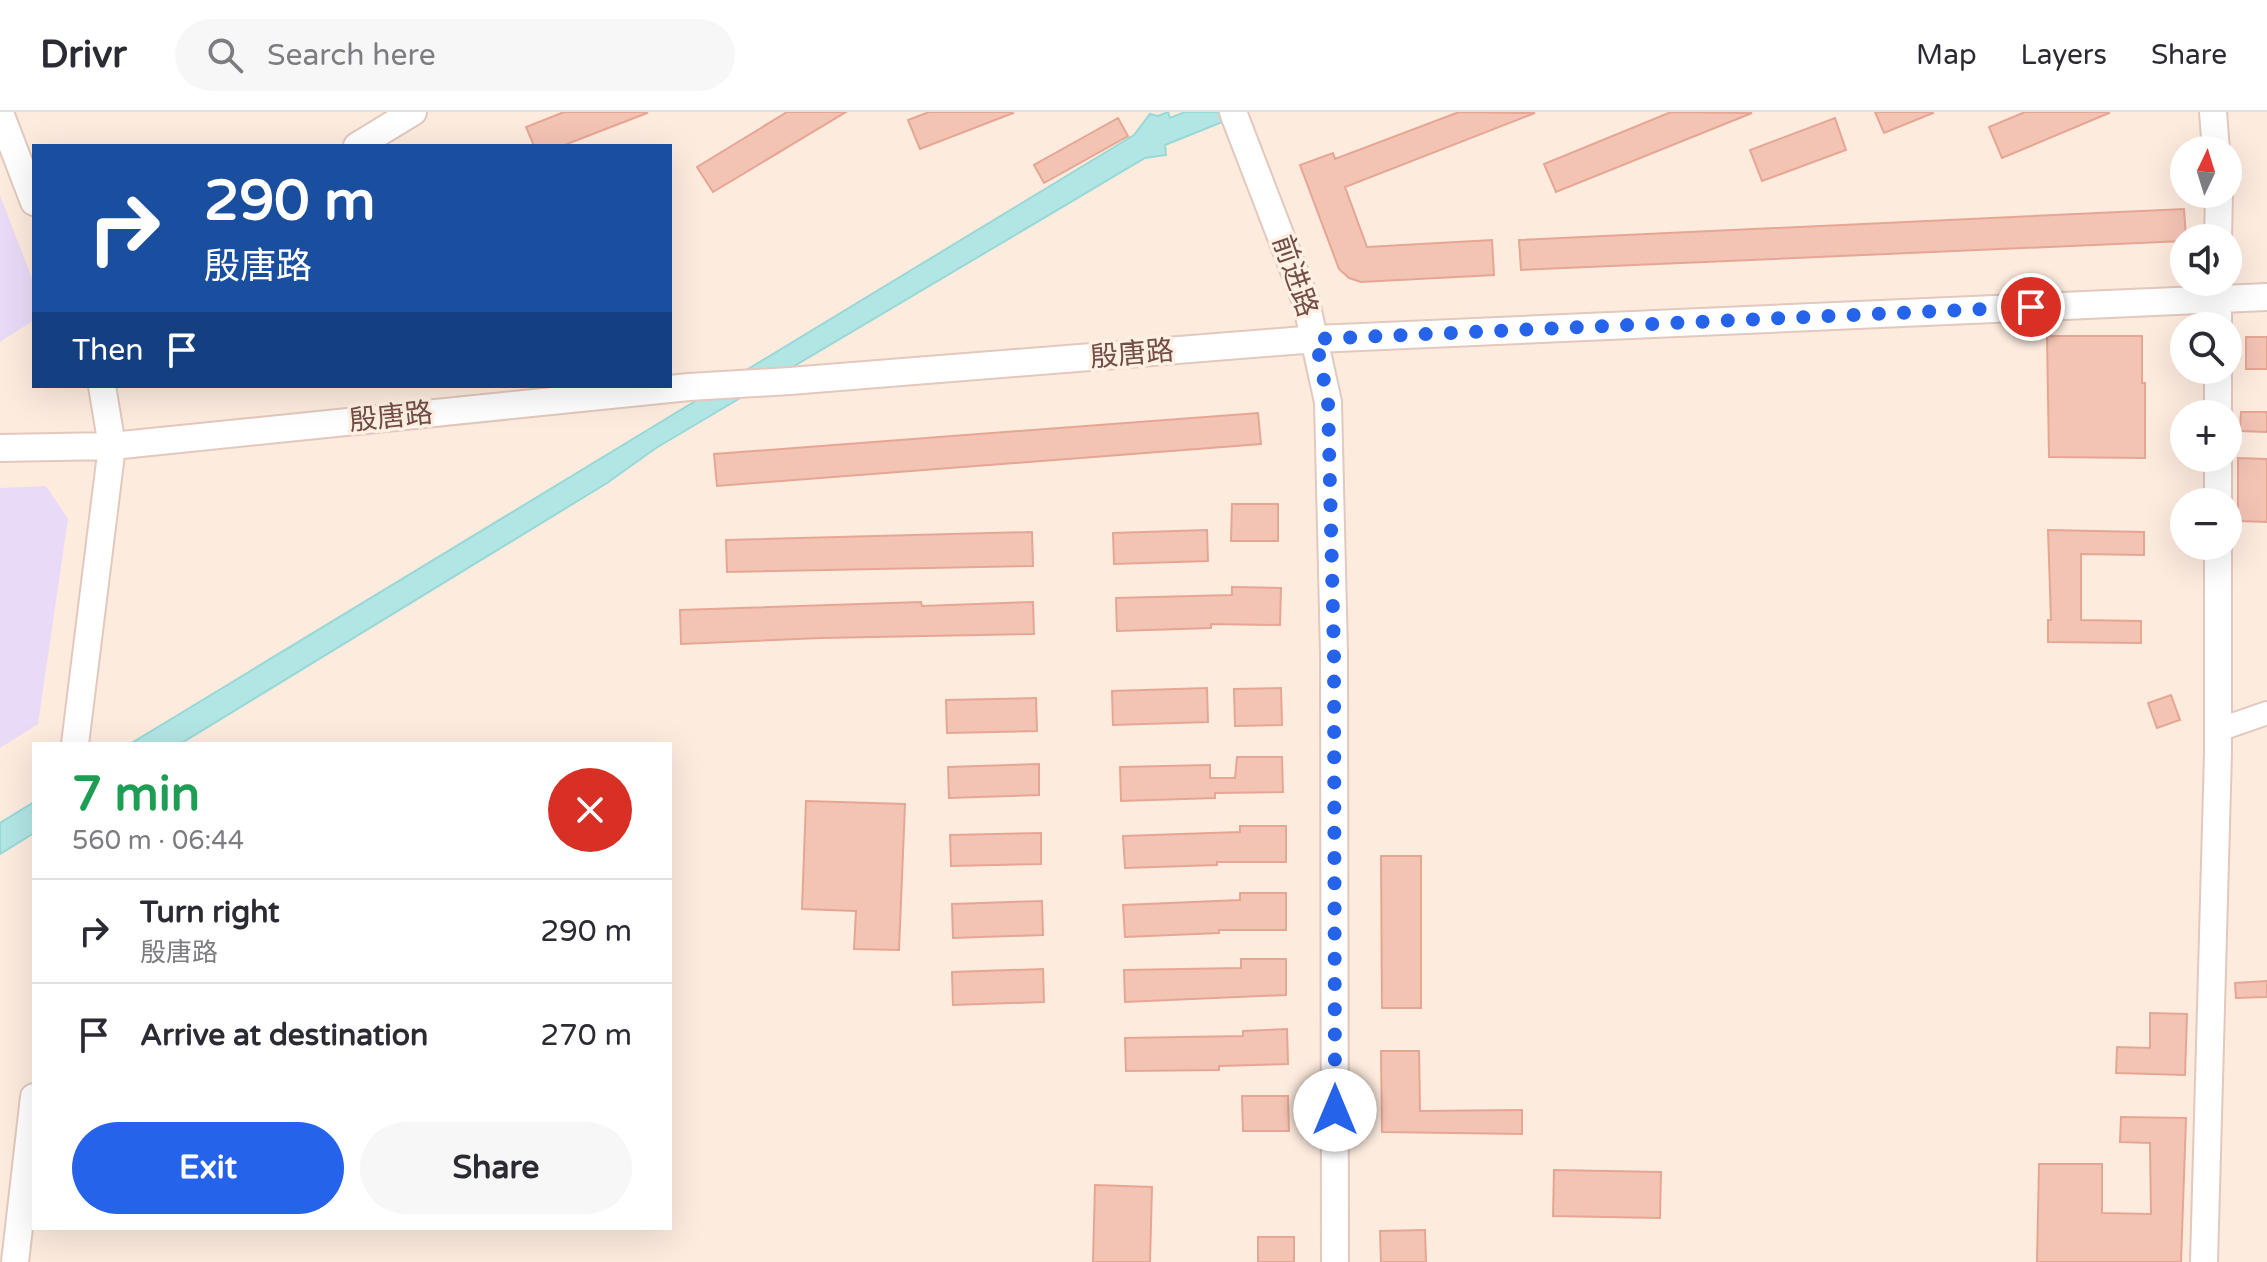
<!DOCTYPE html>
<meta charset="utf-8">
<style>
:root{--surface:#fff;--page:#f7f7f7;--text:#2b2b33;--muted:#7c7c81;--line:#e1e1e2;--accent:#2563eb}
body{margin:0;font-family:"Varela Round","Noto Sans SC",sans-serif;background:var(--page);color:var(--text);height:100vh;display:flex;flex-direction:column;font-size:30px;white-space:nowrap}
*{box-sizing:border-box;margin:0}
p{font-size:26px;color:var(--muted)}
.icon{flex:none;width:44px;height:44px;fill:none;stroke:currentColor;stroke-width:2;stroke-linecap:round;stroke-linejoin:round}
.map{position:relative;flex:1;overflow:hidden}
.drawer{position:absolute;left:32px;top:630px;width:640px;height:488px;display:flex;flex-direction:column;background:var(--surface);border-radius:0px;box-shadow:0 8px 32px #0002}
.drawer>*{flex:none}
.top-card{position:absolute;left:32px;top:32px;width:640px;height:244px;border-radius:0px;box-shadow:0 8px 32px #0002;background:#1a4fa0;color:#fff;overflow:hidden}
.needle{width:52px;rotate:4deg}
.controls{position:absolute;left:2170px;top:24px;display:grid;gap:16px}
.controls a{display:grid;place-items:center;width:72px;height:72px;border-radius:50%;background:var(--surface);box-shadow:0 8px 32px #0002;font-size:40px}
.pin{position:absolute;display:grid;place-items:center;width:68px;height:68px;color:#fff;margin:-34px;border:4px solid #fff;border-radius:50%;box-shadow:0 2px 8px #0007}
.me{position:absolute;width:88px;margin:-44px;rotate:0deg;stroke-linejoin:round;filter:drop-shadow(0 0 6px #0008)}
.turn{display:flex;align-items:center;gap:28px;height:168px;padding:0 40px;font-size:36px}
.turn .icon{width:104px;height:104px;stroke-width:2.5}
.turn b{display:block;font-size:56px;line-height:68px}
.then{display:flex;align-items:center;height:76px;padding:0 40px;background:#0003;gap:16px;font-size:30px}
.round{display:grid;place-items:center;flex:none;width:84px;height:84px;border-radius:42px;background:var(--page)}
.head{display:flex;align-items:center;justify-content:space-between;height:136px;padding:0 40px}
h1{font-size:48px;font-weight:700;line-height:60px;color:#1e9e55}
.action{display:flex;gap:16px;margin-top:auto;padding:16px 40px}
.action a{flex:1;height:92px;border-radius:48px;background:var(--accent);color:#fff;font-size:32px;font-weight:700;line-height:92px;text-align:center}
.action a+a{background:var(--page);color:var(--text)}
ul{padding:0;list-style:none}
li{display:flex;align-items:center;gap:24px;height:104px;padding:0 40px;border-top:2px solid var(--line)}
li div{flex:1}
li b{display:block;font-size:30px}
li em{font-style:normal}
header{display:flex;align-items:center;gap:48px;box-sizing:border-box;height:112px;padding:0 40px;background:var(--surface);border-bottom:2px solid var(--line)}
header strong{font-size:38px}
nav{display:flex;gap:44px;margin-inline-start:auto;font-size:28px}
.search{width:560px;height:72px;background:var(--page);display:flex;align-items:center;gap:20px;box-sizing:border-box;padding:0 28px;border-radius:44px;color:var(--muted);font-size:30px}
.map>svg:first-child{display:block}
</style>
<header>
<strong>Drivr</strong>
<div class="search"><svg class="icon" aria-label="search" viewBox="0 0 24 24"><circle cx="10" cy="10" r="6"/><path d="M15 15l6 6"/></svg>Search here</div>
<nav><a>Map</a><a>Layers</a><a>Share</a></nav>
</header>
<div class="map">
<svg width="2267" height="1150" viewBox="0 0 2267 1150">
<rect width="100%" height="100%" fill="#fdebde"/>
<!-- education -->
<path fill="#e9dbf8" d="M 0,83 L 34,172 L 34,208 L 0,230 Z
M 46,374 L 68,407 L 38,612 L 0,636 L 0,376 Z"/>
<!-- water -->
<path fill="#b2e6e5" stroke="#98d8d7" stroke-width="2" d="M 1168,0 L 1170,6 L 1185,0 L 1247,0 L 1165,33 L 1166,43 L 1145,46 L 656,336 L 607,371 L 180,632 L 130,632 L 1134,23 L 1150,2 L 1158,4 Z
M 34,690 L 34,721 L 0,742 L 0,711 Z"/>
<!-- building -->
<path fill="#f3c3b4" stroke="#e6a694" stroke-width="2" d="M 564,0 L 646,0 L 647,1 L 562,34 L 534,34 L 526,15 Z
M 787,0 L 846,0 L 713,80 L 697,55 Z
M 929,0 L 1012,0 L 1013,1 L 920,37 L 908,8 Z
M 1459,0 L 1535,1 L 1345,75 L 1367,135 L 1492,128 L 1494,163 L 1361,170 L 1349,166 L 1339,157 L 1300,53 L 1333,41 L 1335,47 Z
M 1671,0 L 1752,1 L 1556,80 L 1544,52 Z
M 1875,0 L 1933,0 L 1933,1 L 1884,21 Z
M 2025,0 L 2109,0 L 2109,1 L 2002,46 L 1989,15 Z
M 1118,6 L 1128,24 L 1044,71 L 1034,53 Z
M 1835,6 L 1846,38 L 1762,69 L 1750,38 Z
M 2184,97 L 2186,126 L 2184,129 L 1521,158 L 1519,128 Z
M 2047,224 L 2142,224 L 2142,271 L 2145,271 L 2145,346 L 2049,345 Z
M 2246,225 L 2267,225 L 2267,257 L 2246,257 Z
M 2241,300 L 2267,300 L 2267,320 L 2240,319 Z
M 1258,301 L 1261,332 L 717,374 L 714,342 Z
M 2238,346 L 2267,347 L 2267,410 L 2238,409 Z
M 1232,392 L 1278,392 L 1278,429 L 1231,429 Z
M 1207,418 L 1208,449 L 1114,452 L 1113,421 Z
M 2048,418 L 2144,420 L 2144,443 L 2081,442 L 2081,508 L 2141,509 L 2141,531 L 2048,530 L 2048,508 L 2051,508 Z
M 1032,420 L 1033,454 L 727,460 L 726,428 Z
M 1232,475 L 1281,476 L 1280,513 L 1211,512 L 1211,516 L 1117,519 L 1116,486 L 1232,483 Z
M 921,490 L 922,494 L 1033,490 L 1034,522 L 821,526 L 681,532 L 680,498 Z
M 1207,576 L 1208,610 L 1113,613 L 1112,579 Z
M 1281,576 L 1282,613 L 1235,614 L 1234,577 Z
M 2171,583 L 2180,608 L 2157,616 L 2148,591 Z
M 1036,586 L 1037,619 L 947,621 L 946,588 Z
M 1237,645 L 1282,645 L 1283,680 L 1215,681 L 1215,686 L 1121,689 L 1120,655 L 1210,653 L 1210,666 L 1235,666 Z
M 1039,652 L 1039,683 L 949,686 L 948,655 Z
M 806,689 L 905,692 L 899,838 L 854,837 L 856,799 L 802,797 Z
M 1240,714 L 1286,714 L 1286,750 L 1217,750 L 1217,753 L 1125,756 L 1123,724 L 1240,720 Z
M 1041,721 L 1041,752 L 951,754 L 950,723 Z
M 1381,744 L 1421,744 L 1421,896 L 1382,896 Z
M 1240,781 L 1286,781 L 1286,818 L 1219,818 L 1219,821 L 1125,825 L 1123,793 L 1240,788 Z
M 1042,789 L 1043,823 L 953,826 L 952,792 Z
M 1241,847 L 1286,847 L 1286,883 L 1125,890 L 1124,858 L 1241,856 Z
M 1043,857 L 1044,890 L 953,893 L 952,860 Z
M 2267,869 L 2267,885 L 2236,886 L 2235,871 Z
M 2150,901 L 2187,902 L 2185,963 L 2116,961 L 2117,935 L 2150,936 Z
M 1287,917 L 1288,952 L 1219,954 L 1219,958 L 1126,959 L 1125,926 L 1243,924 L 1243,919 Z
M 1381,939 L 1419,939 L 1420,999 L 1522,998 L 1522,1022 L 1382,1020 Z
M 1242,984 L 1288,984 L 1289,1019 L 1243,1019 Z
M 2121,1005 L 2186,1006 L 2181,1150 L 2037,1150 L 2039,1052 L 2102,1052 L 2102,1101 L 2151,1102 L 2150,1031 L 2120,1030 Z
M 1554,1058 L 1661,1060 L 1660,1106 L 1553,1104 Z
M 1095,1073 L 1152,1075 L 1150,1150 L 1093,1150 Z
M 1425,1118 L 1426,1150 L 1381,1150 L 1380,1119 Z
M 1258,1125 L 1294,1125 L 1294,1150 L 1258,1150 Z"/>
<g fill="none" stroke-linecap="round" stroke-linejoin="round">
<defs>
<path id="minor" d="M 2218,618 L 2267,601"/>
<path id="tertiary" d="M 1233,0 L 1306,190 L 1328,290 L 1334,542 L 1335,1150
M 2213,0 L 2216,38
M 0,1 L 34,90
M 357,34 L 413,0
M 2218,126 L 2219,82
M 2218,214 L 2218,170
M 2218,258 L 2218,302
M 0,336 L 112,334 L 689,275 L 790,269 L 1316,227 L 2267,185
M 2218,346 L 2218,390
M 75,632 L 112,334 L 102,274
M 15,1150 L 34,985
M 2204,1150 L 2218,641 L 2218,434"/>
</defs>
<!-- minor casing -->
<use href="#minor" stroke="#e2c8bd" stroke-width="26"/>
<!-- tertiary casing -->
<use href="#tertiary" stroke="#e2c8bd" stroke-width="30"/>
<!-- minor -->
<use href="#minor" stroke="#fff" stroke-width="22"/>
<!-- tertiary -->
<use href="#tertiary" stroke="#fff" stroke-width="26"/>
</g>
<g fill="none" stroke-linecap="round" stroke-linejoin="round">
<!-- route -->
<path stroke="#2563eb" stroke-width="14" stroke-dasharray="0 25.2" d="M 1335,998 L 1334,542 L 1328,290 L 1316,227 L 2031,195"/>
</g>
<g text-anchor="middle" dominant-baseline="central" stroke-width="7" stroke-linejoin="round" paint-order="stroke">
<!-- street labels -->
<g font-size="28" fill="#734e46" stroke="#fff0e4">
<text transform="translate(1295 164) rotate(71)">前进路</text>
<text transform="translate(1132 242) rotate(-5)">殷唐路</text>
<text transform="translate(391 305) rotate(-6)">殷唐路</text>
</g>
</g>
</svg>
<div class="controls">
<a><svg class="needle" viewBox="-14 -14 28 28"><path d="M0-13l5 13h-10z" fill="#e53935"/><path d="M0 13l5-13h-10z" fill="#7c7c81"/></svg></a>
<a><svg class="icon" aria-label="sound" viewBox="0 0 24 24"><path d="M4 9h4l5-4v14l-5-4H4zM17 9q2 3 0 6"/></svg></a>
<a><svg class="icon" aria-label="search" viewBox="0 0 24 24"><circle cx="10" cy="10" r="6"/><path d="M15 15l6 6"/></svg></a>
<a>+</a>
<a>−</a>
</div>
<div class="pin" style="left:2031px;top:195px;background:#d93025"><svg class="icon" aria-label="arrive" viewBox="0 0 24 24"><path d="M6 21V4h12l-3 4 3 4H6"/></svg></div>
<svg class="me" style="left:1335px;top:998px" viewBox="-20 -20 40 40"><circle r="19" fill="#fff"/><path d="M0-13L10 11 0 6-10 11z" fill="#2563eb"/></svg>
<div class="top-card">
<div class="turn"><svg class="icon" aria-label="right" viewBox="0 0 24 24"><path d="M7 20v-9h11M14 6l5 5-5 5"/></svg><div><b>290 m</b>殷唐路</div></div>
<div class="then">Then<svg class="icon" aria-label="arrive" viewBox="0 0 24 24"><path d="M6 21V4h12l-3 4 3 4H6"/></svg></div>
</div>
<section class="drawer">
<div class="head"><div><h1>7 min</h1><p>560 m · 06:44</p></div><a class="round" style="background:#d93025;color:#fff"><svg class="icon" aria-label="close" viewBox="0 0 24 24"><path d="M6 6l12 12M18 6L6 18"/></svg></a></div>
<ul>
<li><svg class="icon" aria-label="right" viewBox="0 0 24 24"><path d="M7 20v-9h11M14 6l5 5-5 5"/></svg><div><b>Turn right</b><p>殷唐路</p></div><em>290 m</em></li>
<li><svg class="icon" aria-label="arrive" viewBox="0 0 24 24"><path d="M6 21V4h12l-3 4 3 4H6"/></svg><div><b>Arrive at destination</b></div><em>270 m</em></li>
</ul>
<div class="action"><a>Exit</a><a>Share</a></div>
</section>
</div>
